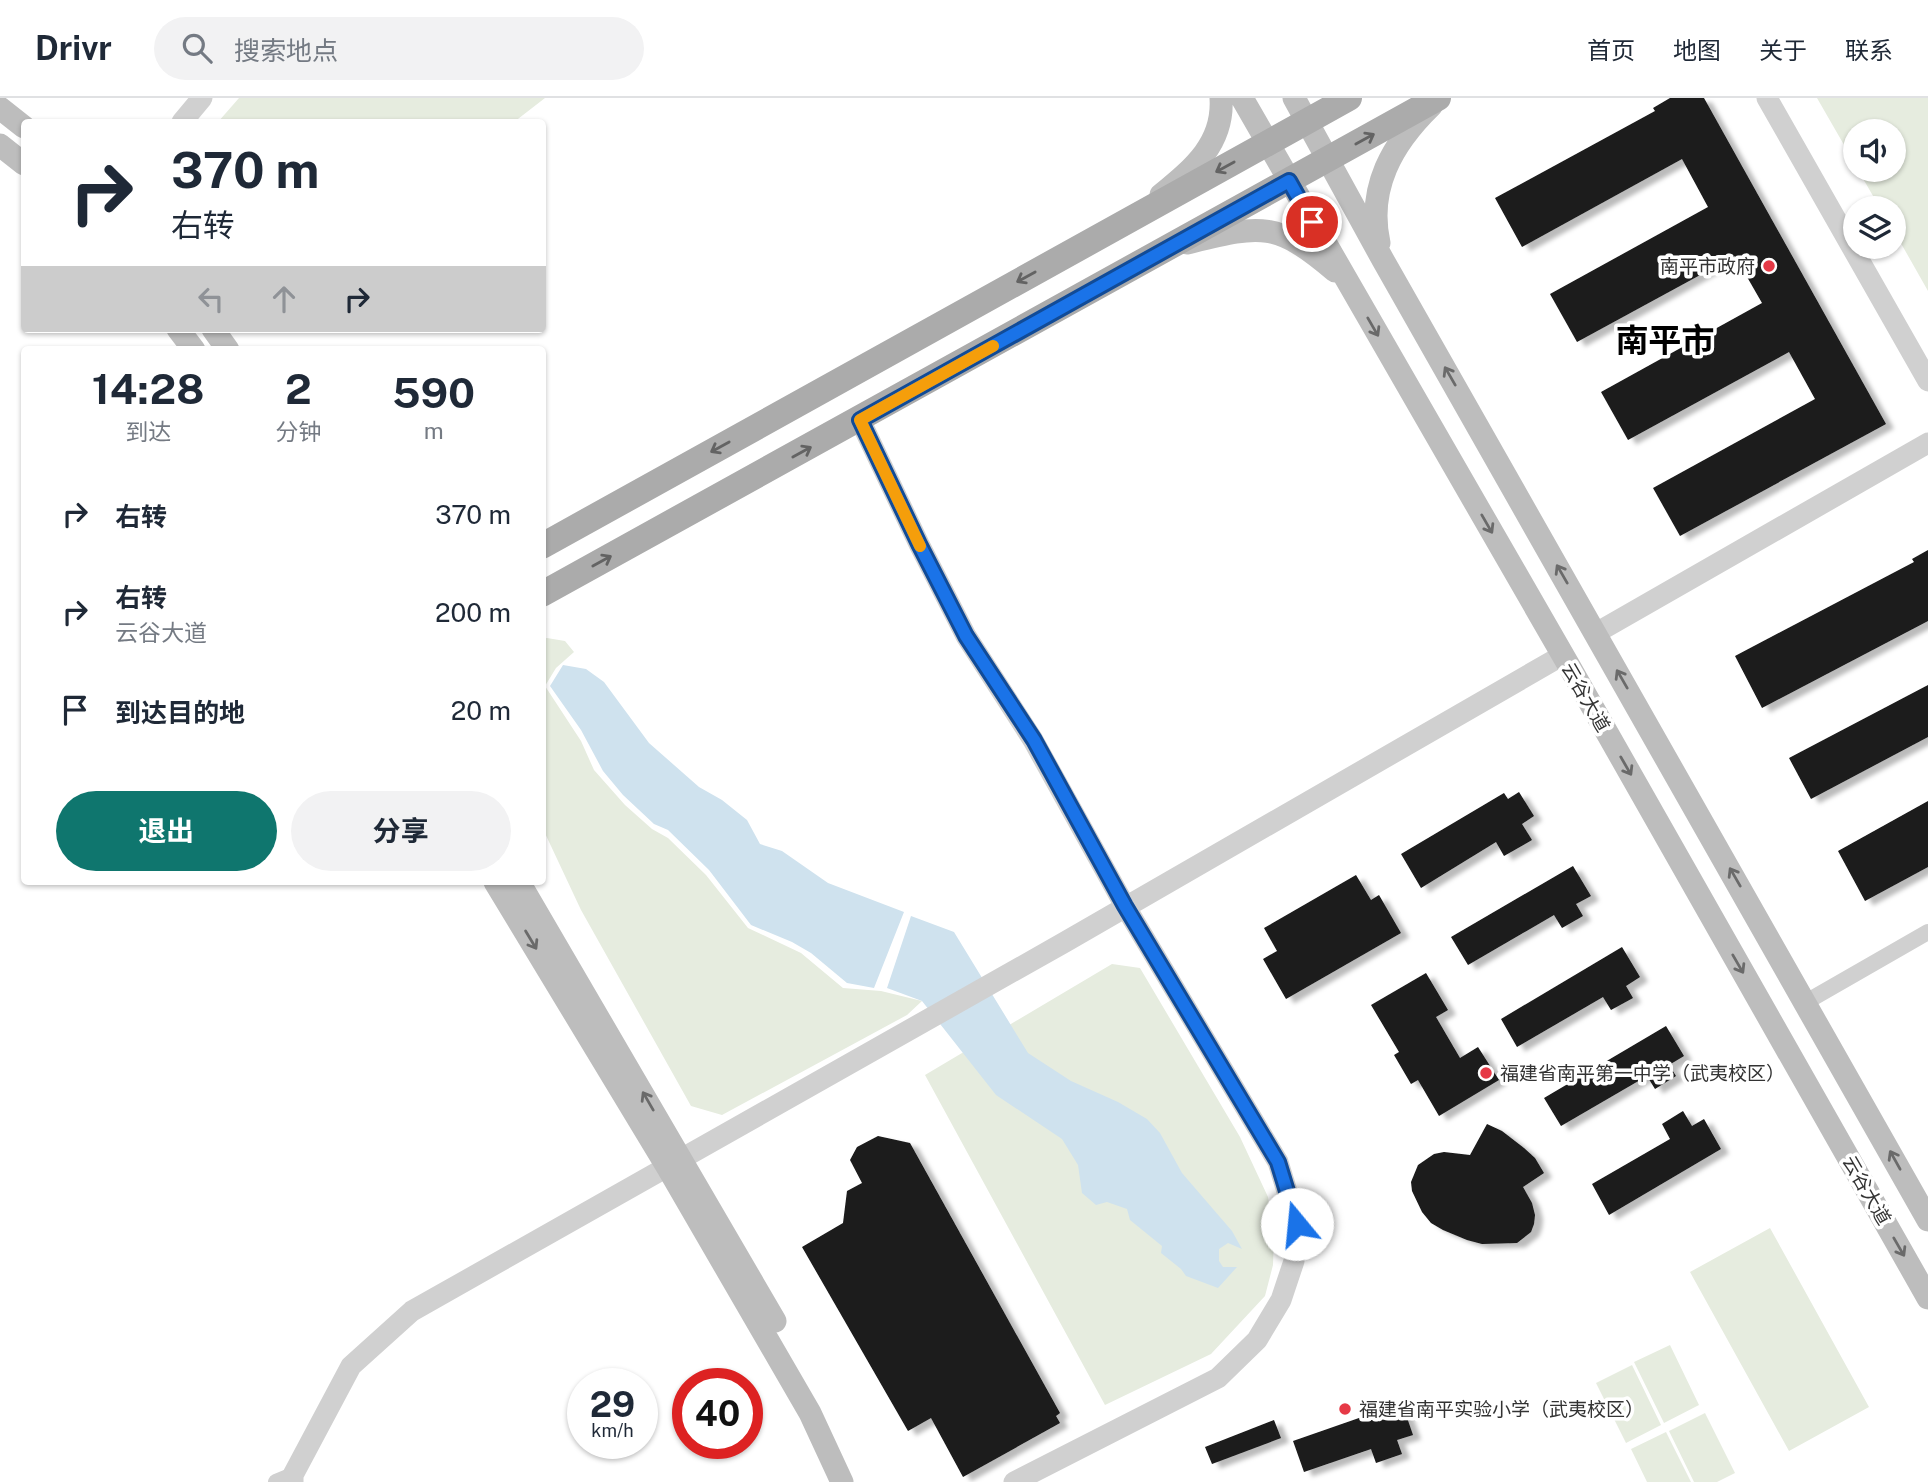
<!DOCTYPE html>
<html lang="zh">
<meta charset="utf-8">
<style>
:root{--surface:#fff;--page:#f2f2f3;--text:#1f2937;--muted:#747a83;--line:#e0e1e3;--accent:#0f766e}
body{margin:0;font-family:"Public Sans","Noto Sans SC",sans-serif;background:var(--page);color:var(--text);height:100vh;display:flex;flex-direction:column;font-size:26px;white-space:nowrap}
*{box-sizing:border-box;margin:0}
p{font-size:23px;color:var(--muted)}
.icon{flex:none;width:38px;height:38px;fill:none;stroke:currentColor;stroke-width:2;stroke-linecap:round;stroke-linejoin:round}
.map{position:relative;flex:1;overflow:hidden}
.drawer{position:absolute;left:21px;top:248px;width:525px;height:539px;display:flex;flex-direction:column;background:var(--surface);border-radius:7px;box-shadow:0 2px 5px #0004}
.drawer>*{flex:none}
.top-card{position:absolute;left:21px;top:21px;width:525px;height:214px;border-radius:7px;box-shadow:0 2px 5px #0004;background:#fff;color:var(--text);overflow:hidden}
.controls{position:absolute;left:1843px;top:21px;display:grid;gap:14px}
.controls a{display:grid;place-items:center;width:63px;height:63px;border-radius:50%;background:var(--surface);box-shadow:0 2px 5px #0004;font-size:35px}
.speed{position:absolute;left:567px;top:1270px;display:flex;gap:14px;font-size:35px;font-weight:700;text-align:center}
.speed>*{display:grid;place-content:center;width:91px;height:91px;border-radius:50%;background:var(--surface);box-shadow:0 2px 5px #0004;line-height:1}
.speed small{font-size:18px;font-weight:400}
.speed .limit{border:10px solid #d22;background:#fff;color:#111}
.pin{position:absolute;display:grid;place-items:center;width:60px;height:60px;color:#fff;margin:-30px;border:4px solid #fff;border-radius:50%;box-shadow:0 2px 7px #0007}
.me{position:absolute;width:77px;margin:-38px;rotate:343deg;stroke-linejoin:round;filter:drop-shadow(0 0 5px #0008)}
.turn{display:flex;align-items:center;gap:24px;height:147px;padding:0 35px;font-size:32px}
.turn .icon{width:91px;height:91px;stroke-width:2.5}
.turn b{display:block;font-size:49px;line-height:60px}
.lanes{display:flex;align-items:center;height:66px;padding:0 35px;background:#0003;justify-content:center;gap:35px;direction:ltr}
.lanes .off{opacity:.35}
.eta{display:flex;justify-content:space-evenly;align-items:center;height:119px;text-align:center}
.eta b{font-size:42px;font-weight:700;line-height:49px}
.button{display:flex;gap:14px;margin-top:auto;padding:14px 35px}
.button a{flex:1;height:80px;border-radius:42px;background:var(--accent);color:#fff;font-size:28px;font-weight:700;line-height:80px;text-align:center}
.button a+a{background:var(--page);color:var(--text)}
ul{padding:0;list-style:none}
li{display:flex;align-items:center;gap:21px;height:98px;padding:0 35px}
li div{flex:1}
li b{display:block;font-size:26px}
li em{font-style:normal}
header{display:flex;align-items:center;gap:42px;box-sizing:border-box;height:98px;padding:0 35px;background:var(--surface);border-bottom:2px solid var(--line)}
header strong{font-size:33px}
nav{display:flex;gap:38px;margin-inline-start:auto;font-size:24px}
.search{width:490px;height:63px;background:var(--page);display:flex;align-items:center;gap:18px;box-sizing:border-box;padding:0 24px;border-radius:38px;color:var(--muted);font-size:26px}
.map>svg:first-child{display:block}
</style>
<header>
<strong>Drivr</strong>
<div class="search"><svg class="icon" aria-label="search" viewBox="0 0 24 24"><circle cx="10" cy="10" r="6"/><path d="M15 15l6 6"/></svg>搜索地点</div>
<nav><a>首页</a><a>地图</a><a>关于</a><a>联系</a></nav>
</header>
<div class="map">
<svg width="1928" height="1384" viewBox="0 0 1928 1384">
<defs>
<filter id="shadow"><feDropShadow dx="8" dy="4.5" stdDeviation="2" flood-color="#0004"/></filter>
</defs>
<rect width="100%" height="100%" fill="#fff"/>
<!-- green -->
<path fill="#e6ecdf" d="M 239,0 L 545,0 L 514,24 L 218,24 Z
M 1817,0 L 1928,0 L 1928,193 L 1894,133 L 1894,110 L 1880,110 L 1858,72 L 1894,72 L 1894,33 L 1855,33 L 1855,66 Z
M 547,540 L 565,543 L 574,554 L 556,570 L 545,588 L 581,643 L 594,672 L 625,707 L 652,731 L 668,740 L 706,777 L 748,830 L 801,855 L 843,890 L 881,893 L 922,903 L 907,917 L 722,1017 L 691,1008 L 581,812 L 543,731 L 542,541 Z
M 1112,866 L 1140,870 L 1240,1039 L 1268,1099 L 1274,1136 L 1273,1167 L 1265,1198 L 1211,1256 L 1105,1307 L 925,977 Z
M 1770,1130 L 1869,1309 L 1789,1353 L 1690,1174 Z
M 1670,1247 L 1699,1307 L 1664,1325 L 1634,1264 Z
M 1632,1267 L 1661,1327 L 1626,1345 L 1596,1285 Z
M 1705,1315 L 1735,1375 L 1717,1384 L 1694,1384 L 1669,1333 Z
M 1666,1334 L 1691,1384 L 1647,1384 L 1631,1351 Z"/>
<!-- water -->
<path fill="#cfe2ee" d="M 563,567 L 586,571 L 604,584 L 649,645 L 699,689 L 722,702 L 747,722 L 760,746 L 782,753 L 828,785 L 904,814 L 874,890 L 847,885 L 811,855 L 792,844 L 751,827 L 709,772 L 668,732 L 654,726 L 623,697 L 603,673 L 581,632 L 550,588 Z
M 911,818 L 954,834 L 1028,955 L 1071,983 L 1118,1004 L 1147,1021 L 1160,1035 L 1182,1075 L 1232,1133 L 1242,1151 L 1228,1145 L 1219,1151 L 1219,1163 L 1223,1169 L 1237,1169 L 1218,1190 L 1186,1178 L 1181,1171 L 1161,1155 L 1162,1148 L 1130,1122 L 1127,1111 L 1107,1104 L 1096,1107 L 1082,1095 L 1078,1067 L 1062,1041 L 996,997 L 922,903 L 887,890 Z"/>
<!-- building -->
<path fill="#1a1a1a" filter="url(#shadow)" d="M 1670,0 L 1704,0 L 1886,326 L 1680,438 L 1653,390 L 1815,301 L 1789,254 L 1628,342 L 1601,294 L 1762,205 L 1735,158 L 1577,244 L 1550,196 L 1708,109 L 1682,61 L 1522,149 L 1495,100 L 1655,13 L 1653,10 Z
M 1928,452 L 1928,523 L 1762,610 L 1735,558 L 1914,464 L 1912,461 Z
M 1928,587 L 1928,639 L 1811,701 L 1789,660 Z
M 1519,694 L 1534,718 L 1522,726 L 1532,742 L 1504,758 L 1496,744 L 1421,790 L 1401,756 L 1504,695 L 1508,701 Z
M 1928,703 L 1928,769 L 1865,803 L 1838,753 Z
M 1573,768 L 1591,798 L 1576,806 L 1583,818 L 1562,830 L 1554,817 L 1468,867 L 1451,839 Z
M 1356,777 L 1371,802 L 1379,797 L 1401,835 L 1286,901 L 1263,861 L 1277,853 L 1264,830 Z
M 1622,849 L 1640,879 L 1626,888 L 1633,900 L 1611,912 L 1603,899 L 1517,949 L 1501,921 Z
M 1426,875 L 1448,912 L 1436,919 L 1460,960 L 1478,949 L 1499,982 L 1439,1018 L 1418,982 L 1411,986 L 1394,957 L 1399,954 L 1371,907 Z
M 1666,928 L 1684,958 L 1669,967 L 1676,978 L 1655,991 L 1647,978 L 1561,1028 L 1544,1000 Z
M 1683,1013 L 1692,1028 L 1704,1021 L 1721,1051 L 1609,1117 L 1592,1086 L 1670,1041 L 1662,1026 Z
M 1487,1026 L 1502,1033 L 1524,1050 L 1535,1060 L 1544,1075 L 1523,1089 L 1532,1105 L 1535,1117 L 1534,1126 L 1531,1134 L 1517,1145 L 1482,1146 L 1467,1142 L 1443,1132 L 1431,1125 L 1422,1114 L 1412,1093 L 1411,1084 L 1418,1067 L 1434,1056 L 1444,1054 L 1470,1057 Z
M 878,1038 L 910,1045 L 1060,1315 L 1056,1318 L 1060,1325 L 963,1379 L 931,1320 L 908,1333 L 802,1149 L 843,1125 L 847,1093 L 862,1085 L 850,1062 L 857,1049 Z
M 1402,1305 L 1413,1337 L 1397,1342 L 1402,1356 L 1376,1365 L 1371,1351 L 1304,1374 L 1293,1343 Z
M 1274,1322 L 1281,1340 L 1212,1366 L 1205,1349 Z"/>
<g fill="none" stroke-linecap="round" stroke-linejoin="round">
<!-- minor -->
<path stroke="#d0d0d0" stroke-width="16" d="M 1806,904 L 1928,834
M 276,1384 L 293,1377"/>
<!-- tertiary -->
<path stroke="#d0d0d0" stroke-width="21" d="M 1767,0 L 1928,283
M 182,24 L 202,0
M 860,322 L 919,446 L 966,538 L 1033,642 L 1125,808 L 1278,1064 L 1297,1126 L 1294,1163 L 1281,1202 L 1257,1242 L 1218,1280 L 1014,1384
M 1596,535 L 1928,345
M 293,1384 L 293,1377 L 351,1268 L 412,1213 L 1065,844 L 1563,557"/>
<!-- secondary -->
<path stroke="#bdbdbd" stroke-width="23" d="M 1242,0 L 1568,566 L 1928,1200
M 1294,0 L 1383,162 L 1928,1122
M 0,10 L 24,29
M 0,47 L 24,66
M 1161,97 C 1194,70 1224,45 1221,0
M 1187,145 C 1261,127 1275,122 1335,173
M 1379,145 C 1367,90 1392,46 1431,8
M 178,231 L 194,252
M 213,231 L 228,252
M 495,784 L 668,1070 L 810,1315 L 842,1384
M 519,784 L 775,1223"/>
<!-- primary -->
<path stroke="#ababab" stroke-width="26" d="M 542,448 L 1349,0
M 542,496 L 1438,0"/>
</g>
<!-- one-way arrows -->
<defs><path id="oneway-shaft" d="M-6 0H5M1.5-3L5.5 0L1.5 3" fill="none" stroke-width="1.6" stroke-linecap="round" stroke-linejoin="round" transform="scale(1.75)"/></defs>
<g stroke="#636363">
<use href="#oneway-shaft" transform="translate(1365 41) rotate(-29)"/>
<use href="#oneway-shaft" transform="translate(1225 69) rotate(151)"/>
<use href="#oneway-shaft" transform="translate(1026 179) rotate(151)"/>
<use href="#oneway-shaft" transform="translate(720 349) rotate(151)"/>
<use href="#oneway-shaft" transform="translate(802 354) rotate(-29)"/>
<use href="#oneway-shaft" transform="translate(602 463) rotate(-29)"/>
</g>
<g stroke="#6a6a6a">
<use href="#oneway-shaft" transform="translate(1373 229) rotate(60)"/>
<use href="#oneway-shaft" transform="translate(1450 278) rotate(-120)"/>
<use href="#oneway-shaft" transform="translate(1487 426) rotate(60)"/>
<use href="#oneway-shaft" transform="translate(1562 476) rotate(-120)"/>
<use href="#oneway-shaft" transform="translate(1622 581) rotate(-120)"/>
<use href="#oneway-shaft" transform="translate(1626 668) rotate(60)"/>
<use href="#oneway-shaft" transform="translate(1735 779) rotate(-120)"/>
<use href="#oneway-shaft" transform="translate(531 842) rotate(59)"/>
<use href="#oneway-shaft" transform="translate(1738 866) rotate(60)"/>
<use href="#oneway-shaft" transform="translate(648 1003) rotate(-120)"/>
<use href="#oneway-shaft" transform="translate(1895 1062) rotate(-119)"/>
<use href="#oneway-shaft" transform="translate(1899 1149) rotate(60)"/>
</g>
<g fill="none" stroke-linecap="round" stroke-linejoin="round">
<defs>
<path id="route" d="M 1297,1126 L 1278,1064 L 1125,808 L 1034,642 L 966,538 L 919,446 L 860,322 L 1289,83 L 1312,124"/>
</defs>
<!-- route casing -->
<use href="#route" stroke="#114b97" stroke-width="18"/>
<!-- route -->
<use href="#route" stroke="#1a73e8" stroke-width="12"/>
<!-- slow -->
<path stroke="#f59e0b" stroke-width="12" d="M 920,448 L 860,322 L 993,248"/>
</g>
<!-- markers -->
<g fill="#e63946" stroke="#fff" stroke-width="2.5">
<circle cx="1769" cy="168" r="7"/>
<circle cx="1486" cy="975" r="7"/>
<circle cx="1345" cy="1311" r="7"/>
</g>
<g text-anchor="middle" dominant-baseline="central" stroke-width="7" stroke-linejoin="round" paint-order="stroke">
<!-- poi labels -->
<g font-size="19" fill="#333" stroke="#fff" text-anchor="start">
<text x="1755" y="168" text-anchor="end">南平市政府</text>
<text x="1500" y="975">福建省南平第一中学（武夷校区）</text>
<text x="1359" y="1311">福建省南平实验小学（武夷校区）</text>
</g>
<!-- street labels -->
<g font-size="19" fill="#333" stroke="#fff">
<text transform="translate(1586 599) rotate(60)">云谷大道</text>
<text transform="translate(1867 1092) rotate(60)">云谷大道</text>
</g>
<!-- town labels -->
<g font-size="33" font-weight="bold" fill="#000" stroke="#fff">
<text x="1665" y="242">南平市</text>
</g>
</g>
</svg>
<div class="controls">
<a><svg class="icon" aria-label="sound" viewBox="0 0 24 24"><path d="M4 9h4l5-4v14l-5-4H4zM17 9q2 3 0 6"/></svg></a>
<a><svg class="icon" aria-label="layers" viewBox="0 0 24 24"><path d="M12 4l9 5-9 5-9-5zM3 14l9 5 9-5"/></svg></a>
</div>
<div class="speed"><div>29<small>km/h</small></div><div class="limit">40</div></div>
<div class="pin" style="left:1312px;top:124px;background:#d93025"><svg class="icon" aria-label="arrive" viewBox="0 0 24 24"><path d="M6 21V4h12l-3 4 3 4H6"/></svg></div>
<svg class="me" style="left:1297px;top:1126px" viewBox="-20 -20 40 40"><circle r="19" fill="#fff"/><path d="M0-13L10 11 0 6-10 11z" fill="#1a73e8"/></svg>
<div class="top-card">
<div class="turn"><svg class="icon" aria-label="right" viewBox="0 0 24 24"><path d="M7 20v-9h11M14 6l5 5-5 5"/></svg><div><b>370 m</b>右转</div></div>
<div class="lanes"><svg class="icon off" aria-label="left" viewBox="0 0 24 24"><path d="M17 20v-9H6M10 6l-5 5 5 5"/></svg><svg class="icon off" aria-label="ahead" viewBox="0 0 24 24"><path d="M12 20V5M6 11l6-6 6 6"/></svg><svg class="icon" aria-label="right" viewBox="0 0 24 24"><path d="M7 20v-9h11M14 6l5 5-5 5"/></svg></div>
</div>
<section class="drawer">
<div class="eta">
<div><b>14:28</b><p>到达</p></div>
<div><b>2</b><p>分钟</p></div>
<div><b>590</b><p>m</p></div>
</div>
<ul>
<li><svg class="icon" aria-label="right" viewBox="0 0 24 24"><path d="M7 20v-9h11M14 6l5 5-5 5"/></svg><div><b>右转</b></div><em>370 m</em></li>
<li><svg class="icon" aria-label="right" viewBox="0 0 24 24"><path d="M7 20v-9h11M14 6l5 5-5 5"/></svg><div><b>右转</b><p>云谷大道</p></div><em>200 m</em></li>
<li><svg class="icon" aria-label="arrive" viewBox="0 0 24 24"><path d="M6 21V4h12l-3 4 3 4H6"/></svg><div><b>到达目的地</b></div><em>20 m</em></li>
</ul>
<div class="button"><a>退出</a><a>分享</a></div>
</section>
</div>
